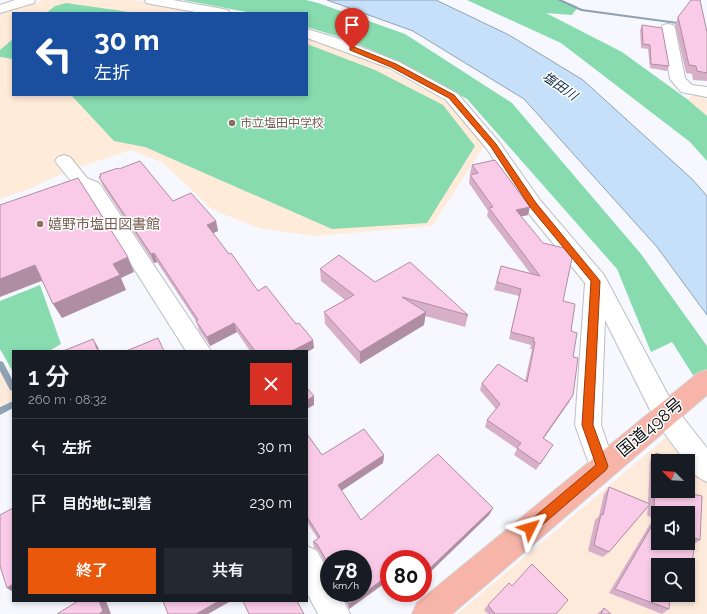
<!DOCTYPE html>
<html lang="ja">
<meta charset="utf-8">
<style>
:root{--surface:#171b24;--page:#242831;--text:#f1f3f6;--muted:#9ea1a6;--line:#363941;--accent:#ea580c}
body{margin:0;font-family:Raleway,"Noto Sans JP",sans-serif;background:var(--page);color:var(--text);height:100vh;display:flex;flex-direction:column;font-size:15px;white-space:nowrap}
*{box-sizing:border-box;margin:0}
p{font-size:13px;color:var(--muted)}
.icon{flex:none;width:22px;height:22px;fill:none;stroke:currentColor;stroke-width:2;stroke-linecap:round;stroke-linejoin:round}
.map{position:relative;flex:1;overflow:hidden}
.drawer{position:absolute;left:12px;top:350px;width:296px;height:252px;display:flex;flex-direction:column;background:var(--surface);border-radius:0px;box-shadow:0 2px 6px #0003}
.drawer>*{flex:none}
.top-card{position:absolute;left:12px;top:12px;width:296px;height:84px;border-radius:0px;box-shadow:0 2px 6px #0003;background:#1a4fa0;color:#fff;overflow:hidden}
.needle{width:26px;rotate:294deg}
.controls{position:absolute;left:651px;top:454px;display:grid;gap:8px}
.controls a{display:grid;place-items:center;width:44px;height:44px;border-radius:0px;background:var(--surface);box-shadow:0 2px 6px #0003;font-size:20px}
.speed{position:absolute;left:320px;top:550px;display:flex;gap:8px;font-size:20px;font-weight:700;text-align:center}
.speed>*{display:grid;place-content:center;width:52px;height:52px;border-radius:50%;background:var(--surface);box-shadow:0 2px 6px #0003;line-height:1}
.speed small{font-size:10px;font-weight:400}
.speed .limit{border:6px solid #d22;background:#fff;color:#111}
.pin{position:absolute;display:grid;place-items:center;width:34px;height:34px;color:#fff;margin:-41px -17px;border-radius:50% 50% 50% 0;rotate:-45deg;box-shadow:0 0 4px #0007}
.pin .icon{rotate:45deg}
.me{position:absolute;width:44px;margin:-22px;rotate:50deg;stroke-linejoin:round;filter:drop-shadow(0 0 3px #0008)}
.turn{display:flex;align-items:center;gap:14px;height:84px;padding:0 16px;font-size:18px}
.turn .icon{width:52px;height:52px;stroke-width:2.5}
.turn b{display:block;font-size:28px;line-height:34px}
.round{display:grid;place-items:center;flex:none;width:42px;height:42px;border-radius:0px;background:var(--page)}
.headline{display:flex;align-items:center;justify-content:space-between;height:68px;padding:0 16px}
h1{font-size:24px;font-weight:600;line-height:30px}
.cta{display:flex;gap:8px;margin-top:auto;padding:8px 16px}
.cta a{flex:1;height:46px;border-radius:0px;background:var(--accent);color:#fff;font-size:16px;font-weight:600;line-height:46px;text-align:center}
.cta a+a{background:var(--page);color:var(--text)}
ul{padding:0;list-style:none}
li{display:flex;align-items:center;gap:12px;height:56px;padding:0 16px;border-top:1px solid var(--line)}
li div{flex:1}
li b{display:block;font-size:15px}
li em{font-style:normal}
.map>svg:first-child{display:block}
</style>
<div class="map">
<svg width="707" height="614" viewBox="0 0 707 614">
<rect width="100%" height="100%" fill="#f6f8fe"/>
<!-- commercial -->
<path fill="#feeadb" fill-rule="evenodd" d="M 696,93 L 707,95 L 707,116 L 687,99 Z
M 0,370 L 13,395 L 13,400 L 0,406 Z
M 670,434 L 707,478 L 707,614 L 457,614 ZM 658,461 L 688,461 L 688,491 L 658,491 ZM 658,513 L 688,513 L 688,543 L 658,543 ZM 658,565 L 688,565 L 688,595 L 658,595 Z"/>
<!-- education -->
<path fill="#feebda" d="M 44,0 L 134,0 L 205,13 L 13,13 L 13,95 L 307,95 L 307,38 L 383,67 L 446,101 L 484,146 L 432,226 L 315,236 L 262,229 L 213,210 L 163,163 L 131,150 L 70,170 L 29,189 L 0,199 L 0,14 Z"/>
<!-- green -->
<path fill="#87dbaf" d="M 183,0 L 306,0 L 318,3 L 405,34 L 512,103 L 641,254 L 707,346 L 707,397 L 672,342 L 651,352 L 617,269 L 467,99 L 402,63 L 346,39 L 307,27 L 307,13 L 252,13 Z
M 467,0 L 562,0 L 578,7 L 572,15 L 546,13 L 622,52 L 687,99 L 707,116 L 707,161 L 690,142 L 561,43 Z
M 66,3 L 129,12 L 128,13 L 46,13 L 55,6 Z
M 13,39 L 13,59 L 0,57 L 0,50 Z
M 307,44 L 375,70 L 443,105 L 475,146 L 427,223 L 332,229 L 145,147 L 114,141 L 71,95 L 307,95 Z
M 40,285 L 61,344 L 49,351 L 13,351 L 13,372 L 0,349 L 0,301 Z"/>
<!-- water -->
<path fill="#c6e0f9" stroke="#8fa2b4" d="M 327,0 L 436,0 L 509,35 L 583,80 L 692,179 L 707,196 L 707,315 L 657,247 L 524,99 L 413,31 Z"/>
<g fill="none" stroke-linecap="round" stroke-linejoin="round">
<!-- stream -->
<path fill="#8fa2b4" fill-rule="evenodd" d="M 557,0 L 562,0 L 582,9 L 685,23 L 687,24 L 685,25 L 581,11 Z
M 0,361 L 3,362 L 13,381 L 13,391 L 10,390 L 0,371 Z
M 13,401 L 13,408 L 0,415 L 0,407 Z"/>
<defs>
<path id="minor" d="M 15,0 L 35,0 L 34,3 L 0,13 L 0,5 Z
M 145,0 L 173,0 L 223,9 L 228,10 L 230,13 L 201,13 L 151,4 L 146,3 Z
M 668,24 L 673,25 L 675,28 L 685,78 L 692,85 L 707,87 L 707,97 L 681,92 L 670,79 L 661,28 L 663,25 Z
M 307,29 L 343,40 L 399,62 L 458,94 L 499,142 L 540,200 L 604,275 L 674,406 L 707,448 L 707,482 C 698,478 688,471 688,461 L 685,461 L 656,422 L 605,320 L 601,425 L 615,466 L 611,475 L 602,479 L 593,475 L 575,425 L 585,283 L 526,210 L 487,149 L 446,100 L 389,68 L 307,38 Z
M 64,155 L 70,157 L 87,178 L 99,183 L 211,351 L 186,351 L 85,191 L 75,186 L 55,161 L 58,157 Z
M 307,546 L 317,551 L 329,573 L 329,593 L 340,593 L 350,614 L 318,614 L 307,593 Z"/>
<path id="highway" d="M 707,370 L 707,395 L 452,614 L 412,614 L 417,603 L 698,373 Z"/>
</defs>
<!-- minor casing -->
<use href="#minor" stroke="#bcbec4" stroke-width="2"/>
<!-- highway casing -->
<use href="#highway" stroke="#d4d4d4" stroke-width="2"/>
<!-- minor -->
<use href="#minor" fill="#fff" fill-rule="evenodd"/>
<!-- highway -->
<use href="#highway" fill="#f7b4a8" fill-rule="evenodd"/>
</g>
<!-- wall -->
<path fill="#d7afc8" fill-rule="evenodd" d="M 678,17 L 707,32 L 707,81 L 693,80 L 692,74 L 686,73 L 675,25 Z
M 642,25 L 669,66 L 667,71 L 650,68 L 648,49 L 641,48 L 640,30 Z
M 472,165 L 528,215 L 521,216 L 563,301 L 571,331 L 573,357 L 569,402 L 543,439 L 549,451 L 536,470 L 514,455 L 517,449 L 485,427 L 487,420 L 496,409 L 480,390 L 482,383 L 525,381 L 532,349 L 530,349 L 531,345 L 509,339 L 519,296 L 494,290 L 501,266 L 530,273 L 487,216 L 488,211 L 469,183 L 470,175 L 472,175 L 470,173 Z
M 119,169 L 173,201 L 216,221 L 218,231 L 213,233 L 229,254 L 258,291 L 314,348 L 307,352 L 307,351 L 250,351 L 237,332 L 210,346 L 199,330 L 196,321 L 157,262 L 154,263 L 103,186 L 99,177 L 101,176 L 100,174 Z
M 320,269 L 375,282 L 468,315 L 465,327 L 425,316 L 424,325 L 360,364 L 325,324 L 324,312 L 345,300 L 321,281 Z
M 364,429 L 384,455 L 383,463 L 341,491 L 361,520 L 438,454 L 493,508 L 489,515 L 426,576 L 423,572 L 423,559 L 389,559 L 389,580 L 349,609 L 342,593 L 363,593 L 363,559 L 329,559 L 329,570 L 318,550 L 314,548 L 313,542 L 318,539 L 307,522 L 307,434 L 322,455 Z
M 656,453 L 693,494 L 700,540 L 694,544 L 690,584 L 688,586 L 688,565 L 658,565 L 669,609 L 662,614 L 609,593 L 653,519 L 647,515 L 648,507 L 609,552 L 603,557 L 588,551 L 595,520 L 599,516 L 604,494 L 609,487 L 648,503 L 650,460 ZM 658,513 L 688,513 L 658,543 Z
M 512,586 L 556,614 L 488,614 L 484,610 L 488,605 Z
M 604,608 L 611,614 L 597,614 Z"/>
<!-- shaded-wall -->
<path fill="#af8ea3" d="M 530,207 L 528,215 L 514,218 L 516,210 Z
M 216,221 L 218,231 L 209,235 L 207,225 Z
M 154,253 L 157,262 L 154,263 L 151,254 Z
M 128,257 L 134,272 L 121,278 L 126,290 L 62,318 L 53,304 L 113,264 Z
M 35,265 L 44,280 L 0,297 L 0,279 Z
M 426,312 L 424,325 L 360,364 L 360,352 Z
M 234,323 L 237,332 L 210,346 L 207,337 Z
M 93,339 L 98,347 L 99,351 L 98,351 Z
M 313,340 L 314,348 L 307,352 L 307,351 L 292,351 Z
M 573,395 L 569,402 L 539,445 L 543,438 Z
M 314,396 L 314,405 L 307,409 L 307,400 Z
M 384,455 L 383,463 L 338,493 L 338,485 Z
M 493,508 L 489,515 L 426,576 L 428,570 Z
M 415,555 L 414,559 L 410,559 Z
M 389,575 L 389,580 L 349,609 L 349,604 Z
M 13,584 L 13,592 L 7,588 Z
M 99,601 L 106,601 L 111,614 L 99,614 Z
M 219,601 L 231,601 L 208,614 L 196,614 Z"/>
<!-- building -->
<path fill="#facbe9" stroke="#af8ea3" d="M 691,0 L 700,0 L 707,32 L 707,73 L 697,71 L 696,66 L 689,65 L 678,17 Z
M 642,25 L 662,28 L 669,66 L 651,64 L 650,45 L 643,44 Z
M 495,160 L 530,207 L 516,210 L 543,243 L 564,248 L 572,258 L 563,301 L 575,304 L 571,331 L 577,333 L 573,357 L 578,358 L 573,395 L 543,438 L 553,445 L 540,464 L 517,448 L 521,443 L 487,420 L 500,404 L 482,383 L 498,364 L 527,382 L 535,342 L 533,342 L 534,338 L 511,332 L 521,289 L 497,282 L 501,266 L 540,276 L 489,208 L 493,207 L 470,175 L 478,173 L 472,165 Z
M 140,161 L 173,201 L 191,193 L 216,221 L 207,225 L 229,254 L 231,253 L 258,291 L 266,286 L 296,324 L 299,323 L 313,340 L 292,351 L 255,351 L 234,323 L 207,337 L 196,321 L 198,320 L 154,253 L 151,254 L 99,177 L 101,176 L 100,174 L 118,168 L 119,169 Z
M 78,178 L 128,257 L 113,264 L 120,275 L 53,304 L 35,265 L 0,279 L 0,205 Z
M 339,255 L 375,282 L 410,262 L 468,315 L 402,297 L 426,312 L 360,352 L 324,312 L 354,295 L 320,269 Z
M 158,338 L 164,351 L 126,351 Z
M 93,339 L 98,351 L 63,351 Z
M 307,388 L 314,396 L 307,400 Z
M 364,429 L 384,455 L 338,485 L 361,520 L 438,454 L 493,508 L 428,570 L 423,564 L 423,559 L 418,559 L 415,555 L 410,559 L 389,559 L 389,575 L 349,604 L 344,593 L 363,593 L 363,559 L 329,559 L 329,565 L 317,544 L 313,542 L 320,537 L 307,517 L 307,434 L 322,455 Z
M 656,453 L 682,461 L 658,461 L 658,491 L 688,491 L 688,463 L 693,464 L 693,494 L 702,496 L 700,540 L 695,538 L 690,584 L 688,583 L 688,565 L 658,565 L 658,595 L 670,595 L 669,609 L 615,589 L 658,515 L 658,543 L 688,543 L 688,513 L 659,513 L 654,509 Z
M 609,487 L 650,504 L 609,552 L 594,545 L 601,514 L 603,515 Z
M 13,508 L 13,584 L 7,588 L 0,566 L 0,515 Z
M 532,564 L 568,600 L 556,614 L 495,614 L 488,605 L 509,583 L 512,586 Z
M 78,601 L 99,601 L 103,611 L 99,614 L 57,614 Z
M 163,601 L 219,601 L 196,614 L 168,614 Z
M 243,601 L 297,601 L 304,614 L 249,614 Z
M 604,608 L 611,614 L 601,614 Z"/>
<!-- route -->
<path fill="#ea580c" stroke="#983908" d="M 350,47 L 354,47 L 396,64 L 454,95 L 496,144 L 536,203 L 600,281 L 593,425 L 608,466 L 606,470 L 534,532 L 530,534 L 526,532 L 524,528 L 526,524 L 596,465 L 582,425 L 591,281 L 530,207 L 491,147 L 449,98 L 391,67 L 350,50 Z"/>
<!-- markers -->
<g fill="#8d6e63" stroke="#fff" stroke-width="1.5">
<circle cx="232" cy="123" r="4"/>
<circle cx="40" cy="224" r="4"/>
</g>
<g text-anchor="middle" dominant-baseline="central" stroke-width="3" stroke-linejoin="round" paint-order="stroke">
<!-- far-education labels -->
<g font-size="12" fill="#785e54" stroke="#fff" text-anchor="start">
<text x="240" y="123">市立塩田中学校</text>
</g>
<!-- far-water labels -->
<g font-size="13" font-style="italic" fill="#0f2b44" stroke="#fff">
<text transform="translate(560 86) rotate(35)">塩田川</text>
</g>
<!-- education labels -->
<g font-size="14" fill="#785e54" stroke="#fff" text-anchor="start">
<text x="48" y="224">嬉野市塩田図書館</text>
</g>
<!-- near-street labels -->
<g font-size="17" fill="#0f1012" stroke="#fff">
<text transform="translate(650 427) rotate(-40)">国道498号</text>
</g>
</g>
</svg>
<div class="controls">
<a><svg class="needle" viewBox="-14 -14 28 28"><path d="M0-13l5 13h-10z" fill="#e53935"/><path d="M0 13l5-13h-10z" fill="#9ea1a6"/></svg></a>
<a><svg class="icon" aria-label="sound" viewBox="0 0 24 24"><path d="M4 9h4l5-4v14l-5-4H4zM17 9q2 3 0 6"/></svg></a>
<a><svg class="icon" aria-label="search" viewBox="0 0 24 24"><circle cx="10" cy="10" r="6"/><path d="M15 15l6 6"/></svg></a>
</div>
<div class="speed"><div>78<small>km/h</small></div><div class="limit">80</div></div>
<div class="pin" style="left:352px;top:49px;background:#d93025"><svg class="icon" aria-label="arrive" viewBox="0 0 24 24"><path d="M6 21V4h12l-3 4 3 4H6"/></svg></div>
<svg class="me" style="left:530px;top:528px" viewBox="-20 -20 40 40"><path d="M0-17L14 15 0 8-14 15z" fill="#ea580c" stroke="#fff" stroke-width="4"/></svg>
<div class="top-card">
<div class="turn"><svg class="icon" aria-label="left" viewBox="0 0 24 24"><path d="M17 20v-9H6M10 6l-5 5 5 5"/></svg><div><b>30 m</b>左折</div></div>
</div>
<section class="drawer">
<div class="headline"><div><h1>1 分</h1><p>260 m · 08:32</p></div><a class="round" style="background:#d93025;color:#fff"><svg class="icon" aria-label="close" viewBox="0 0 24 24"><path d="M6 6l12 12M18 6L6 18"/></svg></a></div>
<ul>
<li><svg class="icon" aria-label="left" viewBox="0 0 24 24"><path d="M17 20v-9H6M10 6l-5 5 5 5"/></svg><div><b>左折</b></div><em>30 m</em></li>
<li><svg class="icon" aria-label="arrive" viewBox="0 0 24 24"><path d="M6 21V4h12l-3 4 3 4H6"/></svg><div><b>目的地に到着</b></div><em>230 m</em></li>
</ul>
<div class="cta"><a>終了</a><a>共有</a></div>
</section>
</div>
